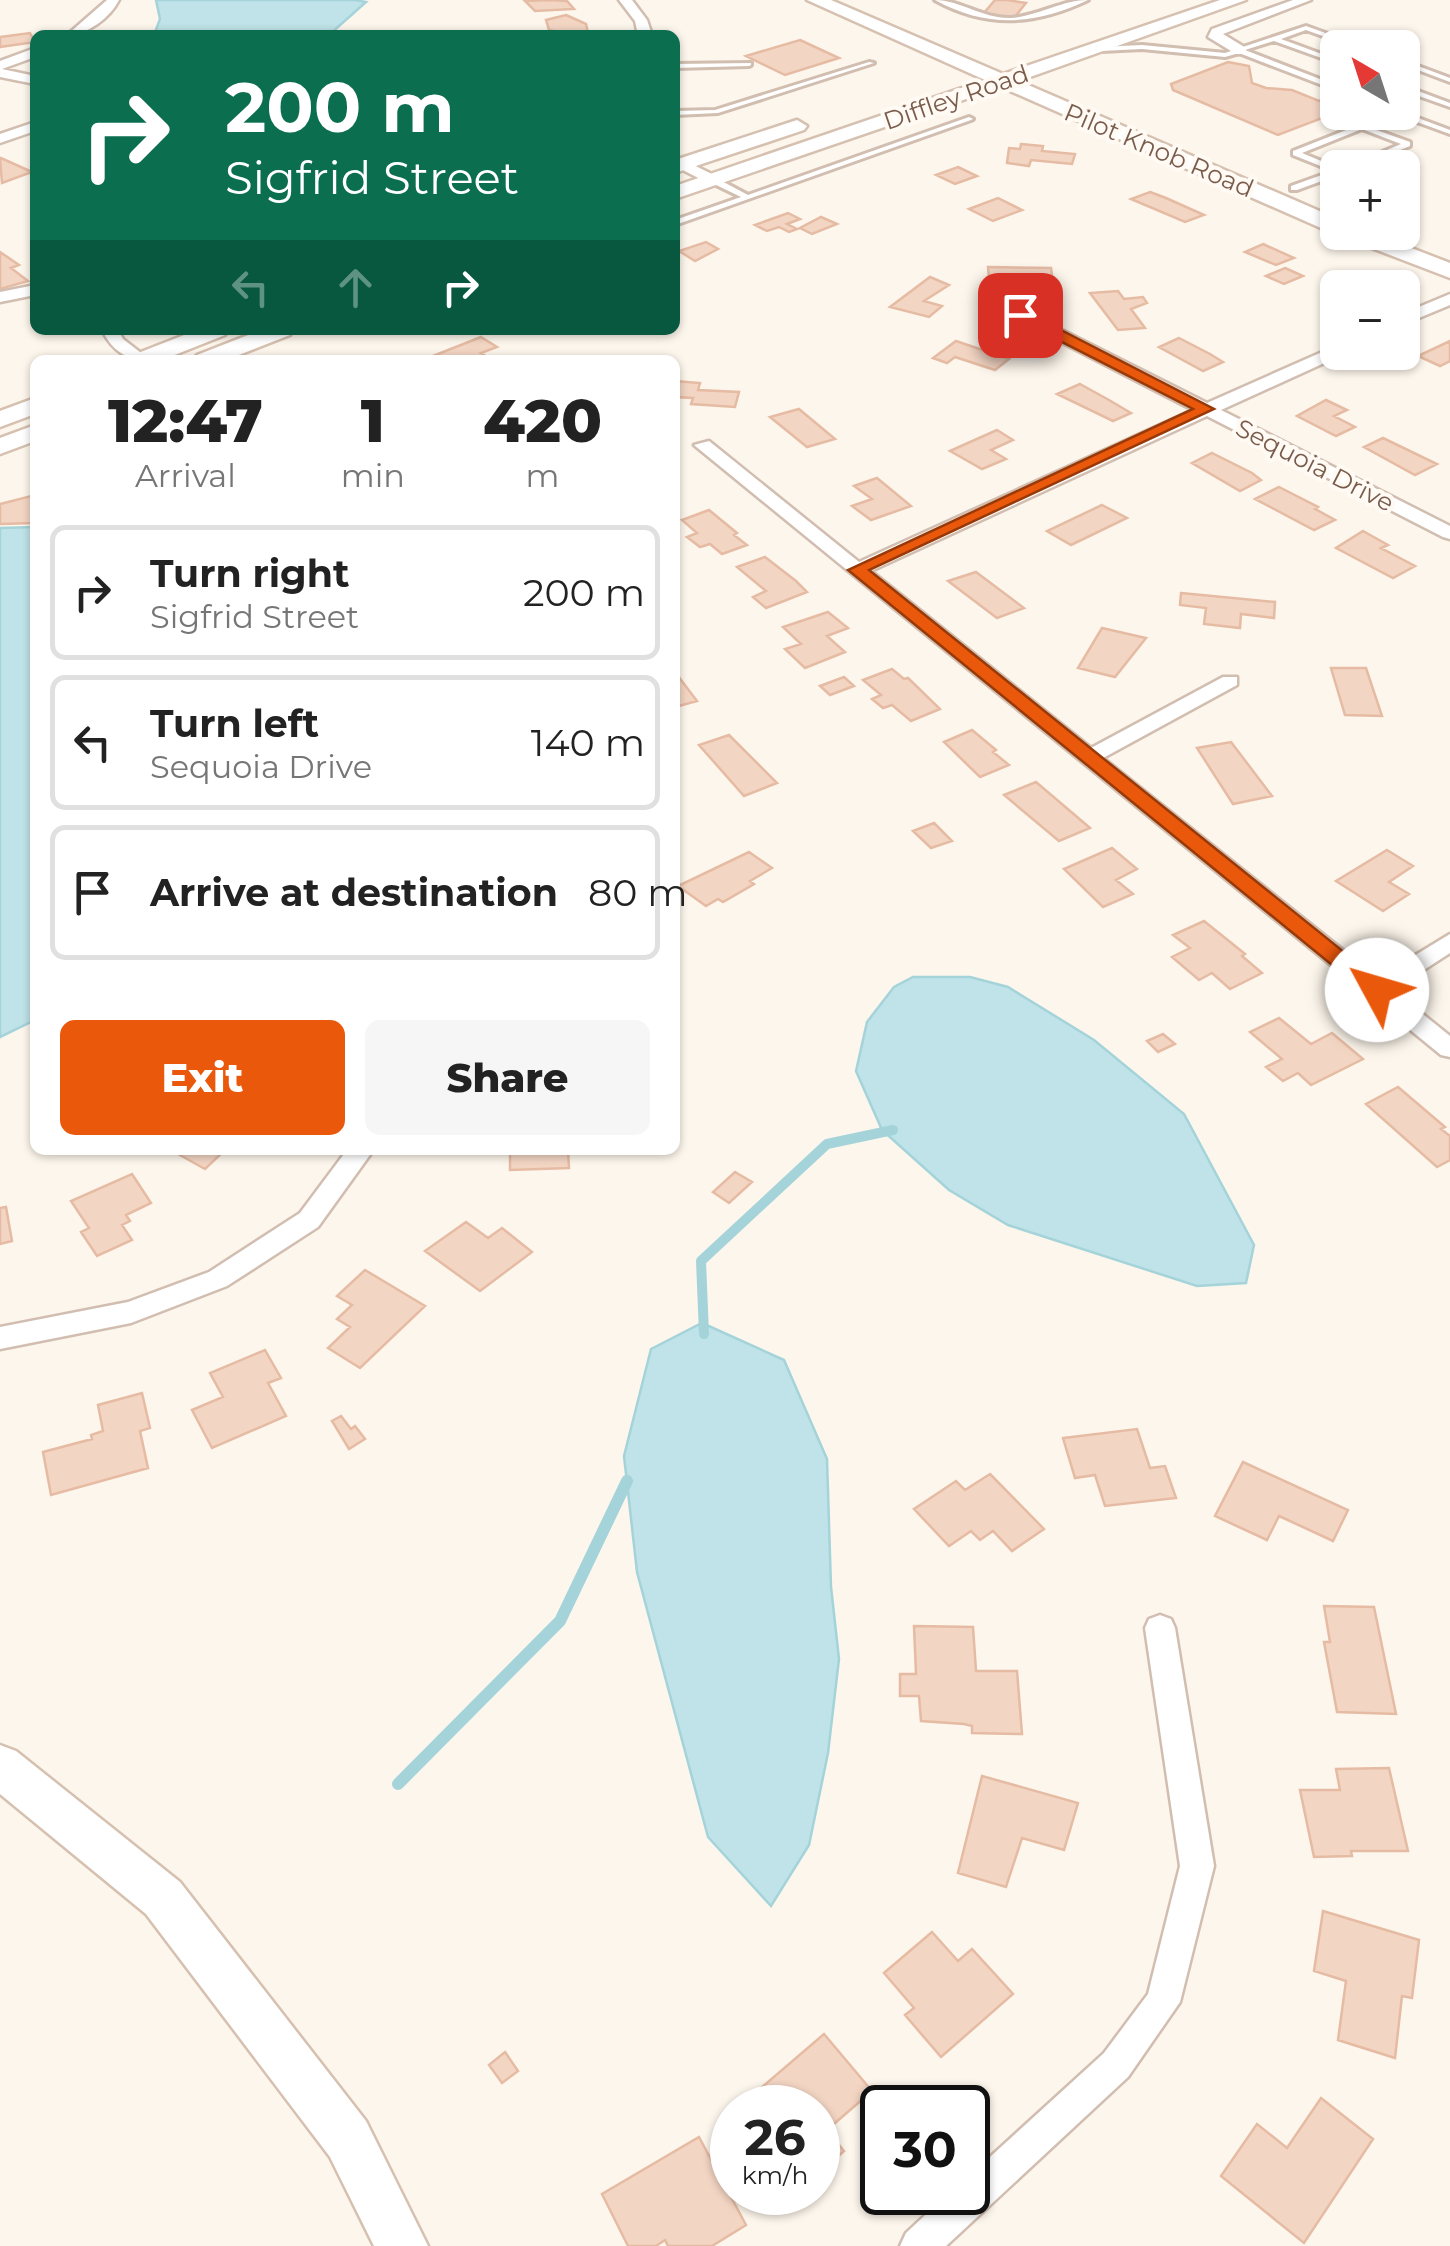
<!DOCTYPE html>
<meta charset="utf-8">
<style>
:root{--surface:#fff;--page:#f6f6f6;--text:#222;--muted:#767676;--line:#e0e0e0;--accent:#ea580c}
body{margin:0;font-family:Montserrat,sans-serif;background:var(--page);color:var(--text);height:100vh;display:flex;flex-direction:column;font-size:38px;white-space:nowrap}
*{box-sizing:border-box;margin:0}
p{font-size:32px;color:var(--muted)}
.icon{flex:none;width:55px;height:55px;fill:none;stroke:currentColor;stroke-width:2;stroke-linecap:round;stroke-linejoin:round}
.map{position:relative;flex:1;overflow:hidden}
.details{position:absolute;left:30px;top:355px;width:650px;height:800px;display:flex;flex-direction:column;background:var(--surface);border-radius:15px;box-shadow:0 2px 8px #0004}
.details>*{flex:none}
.guide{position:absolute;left:30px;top:30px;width:650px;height:305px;border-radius:15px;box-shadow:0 2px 8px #0004;background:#0b6e4f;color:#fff;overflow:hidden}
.needle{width:65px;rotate:321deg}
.controls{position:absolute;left:1320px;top:30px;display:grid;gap:20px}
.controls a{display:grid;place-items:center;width:100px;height:100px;border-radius:15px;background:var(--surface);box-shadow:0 2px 8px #0004;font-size:50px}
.speed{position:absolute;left:710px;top:2085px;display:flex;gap:20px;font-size:50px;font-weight:700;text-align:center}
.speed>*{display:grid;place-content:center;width:130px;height:130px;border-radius:50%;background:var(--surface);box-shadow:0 2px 8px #0004;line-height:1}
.speed small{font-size:25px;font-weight:400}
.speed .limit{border:5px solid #111;border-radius:15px;background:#fff;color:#111}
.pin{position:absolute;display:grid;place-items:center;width:85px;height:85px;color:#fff;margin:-42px;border-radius:20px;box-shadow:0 5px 15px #0006}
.me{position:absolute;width:110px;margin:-55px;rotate:309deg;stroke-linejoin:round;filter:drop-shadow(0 0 8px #0008)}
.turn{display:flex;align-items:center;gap:35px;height:210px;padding:0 30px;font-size:45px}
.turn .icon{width:130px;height:130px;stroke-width:2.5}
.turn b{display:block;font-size:70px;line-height:85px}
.lanes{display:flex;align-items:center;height:95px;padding:0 30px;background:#0003;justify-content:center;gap:50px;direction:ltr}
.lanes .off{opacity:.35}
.eta{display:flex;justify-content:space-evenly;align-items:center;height:170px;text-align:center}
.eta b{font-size:60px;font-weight:800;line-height:70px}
.cta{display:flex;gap:20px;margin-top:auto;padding:20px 30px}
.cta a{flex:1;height:115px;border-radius:15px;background:var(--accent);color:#fff;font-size:40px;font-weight:800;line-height:115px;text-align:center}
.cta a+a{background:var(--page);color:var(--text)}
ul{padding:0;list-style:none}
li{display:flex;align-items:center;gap:30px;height:135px;margin:0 20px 15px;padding:0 10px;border:5px solid var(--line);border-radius:15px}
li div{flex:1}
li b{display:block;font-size:38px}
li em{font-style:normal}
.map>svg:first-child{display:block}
</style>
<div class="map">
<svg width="1450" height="2246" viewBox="0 0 1450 2246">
<rect width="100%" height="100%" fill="#fdf6ec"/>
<!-- water -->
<path fill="#bfe3e8" stroke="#a5d3da" stroke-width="2.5" d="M 156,0 L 355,0 L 366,2 L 329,35 L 154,35 L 160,19 Z
M 35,527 L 35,1020 L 0,1037 L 0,528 Z
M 913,977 L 970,977 L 1008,987 L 1094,1040 L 1184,1114 L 1254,1245 L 1246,1283 L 1197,1286 L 1008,1225 L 949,1190 L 882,1130 L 856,1071 L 867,1022 L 894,987 Z
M 702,1323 L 784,1360 L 827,1459 L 831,1587 L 839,1659 L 828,1753 L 809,1845 L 771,1906 L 708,1837 L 637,1572 L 624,1456 L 651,1349 Z"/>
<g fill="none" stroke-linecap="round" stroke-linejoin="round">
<!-- stream-far1 -->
<path stroke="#a5d3da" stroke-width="10" d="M 704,1334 L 701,1261 L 827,1144 L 893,1130"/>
<!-- stream -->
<path stroke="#a5d3da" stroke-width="12" d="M 398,1784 L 560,1621 L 627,1481"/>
</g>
<!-- building -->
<path fill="#f3d5c3" stroke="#e6bba3" stroke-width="2.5" d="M 550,0 L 567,1 L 574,9 L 535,11 L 525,1 Z
M 995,0 L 1007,0 L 1026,3 L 1014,18 L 984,13 Z
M 566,15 L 586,24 L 588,33 L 571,35 L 549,30 L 546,20 Z
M 30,33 L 35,42 L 0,47 L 0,37 Z
M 800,40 L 839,58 L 785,75 L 746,56 Z
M 1228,62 L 1249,66 L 1252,83 L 1266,88 L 1292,90 L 1319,101 L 1328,98 L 1338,101 L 1338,112 L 1278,135 L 1173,90 L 1171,84 Z
M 1021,144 L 1043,146 L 1042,151 L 1075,154 L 1072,164 L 1031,160 L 1029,166 L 1007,163 L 1009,148 L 1020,149 Z
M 0,158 L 1,158 L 32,172 L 2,183 Z
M 958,167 L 977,176 L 955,184 L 936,175 Z
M 1150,192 L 1166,198 L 1204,215 L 1185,222 L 1131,199 Z
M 998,198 L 1022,210 L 993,221 L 969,209 Z
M 788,213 L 800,219 L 787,224 L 797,229 L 789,232 L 779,227 L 767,231 L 755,225 Z
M 821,217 L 837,224 L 812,234 L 800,228 Z
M 706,242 L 718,249 L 695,261 L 679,251 Z
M 1263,244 L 1294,258 L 1276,265 L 1245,252 Z
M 0,252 L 19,265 L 11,268 L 28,281 L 0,289 Z
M 988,267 L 1051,268 L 1053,281 L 989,279 Z
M 1285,268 L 1303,276 L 1284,284 L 1266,276 Z
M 930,277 L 949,285 L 924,301 L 942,306 L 929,317 L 890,307 Z
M 1118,291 L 1124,299 L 1143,297 L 1147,303 L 1131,309 L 1145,328 L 1118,330 L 1090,293 Z
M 481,337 L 497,347 L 481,353 L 487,357 L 428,358 Z
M 1179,338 L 1210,354 L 1223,362 L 1203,371 L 1159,347 Z
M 956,341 L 1009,359 L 995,370 L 955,357 L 947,363 L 933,358 Z
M 1450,341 L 1450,361 L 1440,366 L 1418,356 Z
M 675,381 L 700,383 L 698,390 L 739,392 L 735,407 L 691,404 L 693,398 L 675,397 Z
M 1080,384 L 1109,400 L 1131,413 L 1113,421 L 1057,394 Z
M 1326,400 L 1347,410 L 1334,416 L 1355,427 L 1336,436 L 1297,416 Z
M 799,409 L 835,439 L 807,447 L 770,417 Z
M 997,430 L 1013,440 L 991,450 L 1006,459 L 982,469 L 950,451 Z
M 1383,438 L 1437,464 L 1415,475 L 1364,447 Z
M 1212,453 L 1252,473 L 1261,480 L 1240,491 L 1192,463 Z
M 877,478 L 911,506 L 871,520 L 852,506 L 872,499 L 854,486 Z
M 1279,487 L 1318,507 L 1315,509 L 1335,520 L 1314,530 L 1255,499 Z
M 35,495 L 35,523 L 0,524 L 0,504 Z
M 1102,505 L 1127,518 L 1071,545 L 1047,531 Z
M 709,510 L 737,533 L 734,535 L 747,545 L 722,554 L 710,544 L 700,547 L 687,537 L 697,533 L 682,520 Z
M 1363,531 L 1388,545 L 1381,548 L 1415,566 L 1393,578 L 1336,548 Z
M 765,557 L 796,581 L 807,592 L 766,608 L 753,597 L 766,591 L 737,567 Z
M 976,572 L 1024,608 L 997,618 L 948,581 Z
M 1181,593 L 1275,602 L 1274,618 L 1241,614 L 1240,628 L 1204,624 L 1206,608 L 1180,605 Z
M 828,612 L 848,628 L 827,636 L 845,652 L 805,668 L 785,649 L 801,644 L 783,627 Z
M 1102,628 L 1146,638 L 1115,677 L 1078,668 Z
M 1331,668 L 1366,668 L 1382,716 L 1345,715 Z
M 892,669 L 904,679 L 908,678 L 940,709 L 911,721 L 892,705 L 883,708 L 872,699 L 881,695 L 863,680 Z
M 675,672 L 697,701 L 675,707 Z
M 844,677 L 854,686 L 830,695 L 820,686 Z
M 972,730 L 996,750 L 993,752 L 1009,765 L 980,777 L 944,742 Z
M 729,735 L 777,783 L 744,796 L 699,745 Z
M 1231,742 L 1272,796 L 1233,804 L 1197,748 Z
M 1036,782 L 1090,828 L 1059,841 L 1004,795 Z
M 934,823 L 952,841 L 931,848 L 913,831 Z
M 1112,848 L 1137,869 L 1116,880 L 1133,894 L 1103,907 L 1064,869 Z
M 1387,850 L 1413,866 L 1389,882 L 1409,894 L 1383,911 L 1336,881 Z
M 749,852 L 772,868 L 750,881 L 754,884 L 723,902 L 718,899 L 706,906 L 678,886 Z
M 1204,921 L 1245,954 L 1242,956 L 1262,973 L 1230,989 L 1212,973 L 1199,980 L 1172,957 L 1190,948 L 1173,935 Z
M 1279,1018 L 1311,1044 L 1332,1033 L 1363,1059 L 1311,1085 L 1298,1073 L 1283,1081 L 1266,1067 L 1282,1059 L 1250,1032 Z
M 1163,1034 L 1175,1044 L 1158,1052 L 1147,1041 Z
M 1398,1087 L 1445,1127 L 1441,1129 L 1450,1136 L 1450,1160 L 1437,1167 L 1366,1104 Z
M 171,1150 L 225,1150 L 205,1169 Z
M 510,1150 L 568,1150 L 569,1168 L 510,1170 Z
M 735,1172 L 752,1182 L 729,1203 L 713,1192 Z
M 132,1174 L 151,1203 L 126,1215 L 130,1221 L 122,1225 L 132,1240 L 97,1256 L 81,1232 L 89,1228 L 71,1201 Z
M 6,1207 L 12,1241 L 0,1244 L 0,1208 Z
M 466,1222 L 488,1238 L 502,1228 L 532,1252 L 480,1291 L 425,1251 Z
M 365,1270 L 425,1306 L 360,1368 L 328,1348 L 350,1327 L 337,1319 L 352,1305 L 337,1296 Z
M 265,1350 L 281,1378 L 268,1383 L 286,1416 L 212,1448 L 192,1410 L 223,1397 L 210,1373 Z
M 142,1393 L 150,1428 L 140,1431 L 148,1468 L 51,1495 L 43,1452 L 92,1439 L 91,1435 L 103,1431 L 98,1405 Z
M 341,1416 L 351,1429 L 355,1426 L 365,1439 L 349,1449 L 332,1421 Z
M 1137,1429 L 1150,1468 L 1165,1466 L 1176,1498 L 1105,1506 L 1095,1475 L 1075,1478 L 1063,1438 Z
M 1243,1462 L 1348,1510 L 1333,1541 L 1279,1516 L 1267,1540 L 1215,1516 Z
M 990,1474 L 1044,1529 L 1012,1551 L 993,1531 L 980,1540 L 971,1531 L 949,1546 L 914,1509 L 956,1481 L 965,1490 Z
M 1324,1606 L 1374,1607 L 1396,1714 L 1337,1712 L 1324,1642 L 1330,1642 Z
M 914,1626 L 973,1627 L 976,1671 L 1017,1671 L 1022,1734 L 972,1733 L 972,1726 L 964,1724 L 921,1721 L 919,1696 L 900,1696 L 900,1674 L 916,1674 Z
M 1389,1768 L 1408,1851 L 1351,1851 L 1352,1856 L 1314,1857 L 1300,1790 L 1340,1790 L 1336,1769 Z
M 982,1776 L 1078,1803 L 1064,1850 L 1022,1838 L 1006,1887 L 958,1873 Z
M 1323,1911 L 1419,1940 L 1412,1998 L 1402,1996 L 1395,2058 L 1338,2040 L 1346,1981 L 1314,1971 Z
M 932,1932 L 958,1961 L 972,1949 L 1013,1994 L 941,2057 L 905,2015 L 914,2008 L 884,1973 Z
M 824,2034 L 872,2091 L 827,2130 L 844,2151 L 818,2174 L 818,2108 L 740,2106 Z
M 505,2052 L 518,2071 L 502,2083 L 489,2065 Z
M 1321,2098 L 1373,2139 L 1304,2243 L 1221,2176 L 1257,2124 L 1287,2148 Z
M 699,2137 L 746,2225 L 712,2246 L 668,2246 L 665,2240 L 656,2246 L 628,2246 L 602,2194 Z"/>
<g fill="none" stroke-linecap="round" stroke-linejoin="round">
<defs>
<path id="lane" d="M 935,0 C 960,0 983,19 1011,18 C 1038,16 1062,0 1088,0 C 1035,25 988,29 935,0 Z
M 1306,26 L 1367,48 L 1356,48 L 1306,30 L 1281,39 L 1338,60 L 1338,64 L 1274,41 L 1245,50 L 1338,86 L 1338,91 L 1239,53 L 1225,57 L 1142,49 L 1101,51 L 1098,49 L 1101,47 L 1142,45 L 1225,53 Z
M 1402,60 L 1450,78 L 1450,82 L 1402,64 Z
M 869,62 L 874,63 L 718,113 L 675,115 L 675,111 L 715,110 Z
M 751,63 L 751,65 L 749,66 L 675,68 L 675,64 Z
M 1402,85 L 1450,103 L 1450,107 L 1402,90 Z
M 1392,112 L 1402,112 L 1450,130 L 1450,134 L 1398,115 L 1368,127 L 1410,142 L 1410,146 L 1356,168 L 1345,168 L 1401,144 L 1362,129 L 1302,153 L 1338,168 L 1338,175 L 1297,190 L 1291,190 L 1291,186 L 1333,171 L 1293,155 L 1293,151 Z
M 969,117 L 973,119 L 971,120 L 675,225 L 675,220 L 741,197 L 710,182 L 710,178 L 716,178 L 748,195 Z"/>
<path id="street" d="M 107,0 L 119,0 C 110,18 87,35 67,35 Z
M 619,0 L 632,0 L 647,20 L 652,35 L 638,35 L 635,21 Z
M 1293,0 L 1311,0 L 1223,34 L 1246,48 L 1246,54 L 1236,54 L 1208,37 L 1212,29 Z
M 35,48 L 35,57 L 2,69 L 35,76 L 35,84 L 0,77 L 0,61 Z
M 35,122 L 35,131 L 0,143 L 0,134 Z
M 675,156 L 718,177 L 720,180 L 708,183 L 675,166 Z
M 35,285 L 35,295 L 0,302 L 0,292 Z
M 1450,294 L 1450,305 L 1402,325 L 1402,314 Z
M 1014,312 L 1026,312 L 1207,403 L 1338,345 L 1338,352 L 1344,354 L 1221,410 L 1450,526 L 1450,539 L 1443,537 L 1207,416 L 871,571 L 1091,748 L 1223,677 L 1237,677 L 1237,685 L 1103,758 L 1378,978 L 1450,934 L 1450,953 L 1393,990 L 1450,1036 L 1450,1057 L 1441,1055 L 694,445 L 709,441 L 859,562 L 1193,410 L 1014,318 Z
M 102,330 L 118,330 L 123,339 L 150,360 C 127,360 113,352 102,330 Z
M 347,1150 L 372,1152 L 318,1227 L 227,1286 L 131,1323 L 0,1349 L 0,1327 L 128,1302 L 209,1272 L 300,1213 Z
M 1160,1615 L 1171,1619 L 1175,1628 L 1214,1866 L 1180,2002 L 1128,2077 L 946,2246 L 900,2246 L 906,2233 L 950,2192 L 968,2192 L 968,2177 L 1104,2053 L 1148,1994 L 1180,1866 L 1145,1628 L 1149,1619 Z"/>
<path id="secondary" d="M 807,0 L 831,0 L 1003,74 L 1220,0 L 1246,0 L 1019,81 L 1338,219 L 1338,232 L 1370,232 L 1450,263 L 1450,278 L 1330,232 L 1001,87 L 675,199 L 675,186 L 985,80 Z
M 797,120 L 807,126 L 804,130 L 675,173 L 675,160 Z
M 197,330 L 228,330 L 225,335 L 162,360 L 129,360 L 133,355 Z
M 261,330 L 293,330 L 290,335 L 226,360 L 193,360 L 197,355 Z
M 35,398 L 35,414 L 0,427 L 0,411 Z
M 35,425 L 35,441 L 0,454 L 0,438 Z
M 0,1745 L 16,1751 L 180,1882 L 366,2121 L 428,2246 L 374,2246 L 330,2157 L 146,1914 L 0,1794 Z"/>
</defs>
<!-- lane casing -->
<use href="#lane" stroke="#d1beb0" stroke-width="6"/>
<!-- street casing -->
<use href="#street" stroke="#d1beb0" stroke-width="5"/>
<!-- secondary casing -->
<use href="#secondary" stroke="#d6c0b0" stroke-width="5"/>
<!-- lane -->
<use href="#lane" fill="#fff" fill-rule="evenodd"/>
<!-- street -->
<use href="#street" fill="#fff" fill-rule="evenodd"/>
<!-- secondary -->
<use href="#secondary" fill="#fff" fill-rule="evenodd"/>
</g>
<!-- route -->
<path fill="#ea580c" stroke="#983908" stroke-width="2.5" d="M 1015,312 L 1026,312 L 1214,409 L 869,570 L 1385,985 L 1388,990 L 1385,996 L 1370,996 L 848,570 L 1193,409 L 1015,318 Z"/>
<g text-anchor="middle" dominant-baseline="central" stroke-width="8" stroke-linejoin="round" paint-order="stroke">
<!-- far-street labels -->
<g font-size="25" fill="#7a5c4d" stroke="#fffaf3">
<text transform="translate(956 97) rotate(-19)">Diffley Road</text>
<text transform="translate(1159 150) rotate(23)">Pilot Knob Road</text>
<text transform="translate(1315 465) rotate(27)">Sequoia Drive</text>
</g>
</g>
</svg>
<div class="controls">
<a><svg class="needle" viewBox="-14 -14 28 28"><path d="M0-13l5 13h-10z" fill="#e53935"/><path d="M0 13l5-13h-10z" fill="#767676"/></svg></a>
<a>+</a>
<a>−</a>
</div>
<div class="speed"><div>26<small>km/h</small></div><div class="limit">30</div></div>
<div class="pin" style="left:1020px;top:315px;background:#d93025"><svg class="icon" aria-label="arrive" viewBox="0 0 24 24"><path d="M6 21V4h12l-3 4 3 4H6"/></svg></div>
<svg class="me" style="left:1377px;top:990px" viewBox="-20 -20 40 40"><circle r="19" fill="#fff"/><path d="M0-13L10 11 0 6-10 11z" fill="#ea580c"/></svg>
<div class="guide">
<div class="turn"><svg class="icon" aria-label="right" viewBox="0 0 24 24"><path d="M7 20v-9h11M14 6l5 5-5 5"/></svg><div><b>200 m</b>Sigfrid Street</div></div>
<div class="lanes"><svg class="icon off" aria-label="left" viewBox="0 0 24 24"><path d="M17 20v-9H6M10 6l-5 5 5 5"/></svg><svg class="icon off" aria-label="ahead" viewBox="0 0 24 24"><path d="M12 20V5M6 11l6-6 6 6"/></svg><svg class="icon" aria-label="right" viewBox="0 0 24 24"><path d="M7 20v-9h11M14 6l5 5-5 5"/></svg></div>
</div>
<section class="details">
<div class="eta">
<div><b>12:47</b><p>Arrival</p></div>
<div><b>1</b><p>min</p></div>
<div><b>420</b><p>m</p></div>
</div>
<ul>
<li><svg class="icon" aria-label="right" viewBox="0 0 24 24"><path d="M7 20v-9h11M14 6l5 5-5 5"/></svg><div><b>Turn right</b><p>Sigfrid Street</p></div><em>200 m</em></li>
<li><svg class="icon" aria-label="left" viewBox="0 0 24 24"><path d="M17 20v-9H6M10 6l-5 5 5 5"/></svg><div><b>Turn left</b><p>Sequoia Drive</p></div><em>140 m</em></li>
<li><svg class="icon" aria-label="arrive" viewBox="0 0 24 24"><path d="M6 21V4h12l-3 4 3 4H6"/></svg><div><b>Arrive at destination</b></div><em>80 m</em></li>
</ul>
<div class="cta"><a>Exit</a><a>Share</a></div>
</section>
</div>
